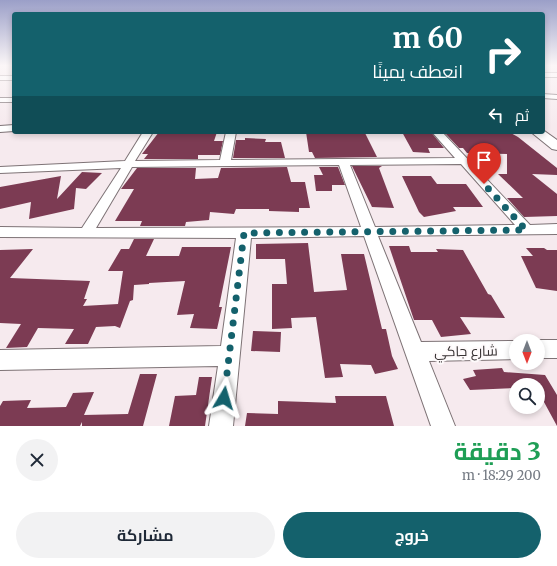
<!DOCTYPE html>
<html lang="ar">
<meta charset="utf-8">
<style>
:root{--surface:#fff;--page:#f2f2f3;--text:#1f2937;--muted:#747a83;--accent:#14616c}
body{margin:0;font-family:Merriweather,Cairo,serif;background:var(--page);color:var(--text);direction:rtl;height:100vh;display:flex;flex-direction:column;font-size:15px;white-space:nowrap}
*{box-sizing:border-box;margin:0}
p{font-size:13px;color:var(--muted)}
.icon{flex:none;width:22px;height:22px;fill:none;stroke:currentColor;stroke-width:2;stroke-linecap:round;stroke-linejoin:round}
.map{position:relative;height:426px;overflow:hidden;direction:ltr}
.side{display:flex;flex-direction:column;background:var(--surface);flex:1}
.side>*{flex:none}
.hud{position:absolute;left:12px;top:12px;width:533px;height:122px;border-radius:4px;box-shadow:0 2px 6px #0003;direction:rtl;background:#14616c;color:#fff;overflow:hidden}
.needle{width:26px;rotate:180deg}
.fabs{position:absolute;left:509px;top:334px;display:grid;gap:8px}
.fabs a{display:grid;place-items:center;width:36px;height:36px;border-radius:50%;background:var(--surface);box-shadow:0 2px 6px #0003;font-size:20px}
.pin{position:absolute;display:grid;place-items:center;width:34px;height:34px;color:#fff;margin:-41px -17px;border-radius:50% 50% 50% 0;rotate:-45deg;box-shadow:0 0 4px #0007}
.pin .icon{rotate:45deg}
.me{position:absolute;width:44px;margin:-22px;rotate:7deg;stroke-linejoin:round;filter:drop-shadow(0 0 3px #0008)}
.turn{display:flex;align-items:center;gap:14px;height:84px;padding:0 16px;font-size:18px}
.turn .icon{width:52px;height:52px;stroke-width:2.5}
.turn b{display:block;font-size:28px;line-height:34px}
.then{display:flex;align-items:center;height:38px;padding:0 16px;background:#0003;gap:8px;font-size:15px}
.round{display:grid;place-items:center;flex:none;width:42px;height:42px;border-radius:21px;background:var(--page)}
.headline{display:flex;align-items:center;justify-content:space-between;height:68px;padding:0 16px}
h1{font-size:24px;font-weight:700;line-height:30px;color:#1e9e55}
.button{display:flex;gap:8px;margin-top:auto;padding:8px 16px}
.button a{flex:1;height:46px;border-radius:24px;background:var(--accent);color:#fff;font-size:16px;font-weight:700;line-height:46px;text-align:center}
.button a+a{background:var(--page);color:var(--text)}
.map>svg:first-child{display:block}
</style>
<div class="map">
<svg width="557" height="426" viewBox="0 0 557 426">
<rect width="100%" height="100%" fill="#f6eaee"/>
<!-- building -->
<path fill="#7c3b53" d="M 159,132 L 217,132 L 214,141 L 223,141 L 220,155 L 198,155 L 198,159 L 144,159 L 148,154 L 142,154 Z
M 306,132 L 365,133 L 377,157 L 315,158 L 312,152 L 309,152 Z
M 402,132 L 431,132 L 444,148 L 428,148 L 430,153 L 413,152 Z
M 444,132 L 509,132 L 518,137 L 557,168 L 557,175 L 532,174 L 557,194 L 557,216 L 524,217 L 507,198 L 523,198 L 498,174 L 507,174 L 507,154 L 467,153 L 463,148 L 459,148 Z
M 245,138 L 266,139 L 265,142 L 281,142 L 285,158 L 233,158 L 236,140 L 245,140 Z
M 352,166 L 382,166 L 379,168 L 394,208 L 372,207 Z
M 287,167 L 291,182 L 305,182 L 310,208 L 299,208 L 299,212 L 269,211 L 269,209 L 236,209 L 234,214 L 210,212 L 209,220 L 186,222 L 185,226 L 140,226 L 142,221 L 115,221 L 134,189 L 121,189 L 137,168 L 196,168 L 195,179 L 218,178 L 221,168 Z
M 319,167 L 338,167 L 345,185 L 332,185 L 332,191 L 316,191 L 314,175 L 323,175 Z
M 82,172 L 102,173 L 86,189 L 76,188 L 74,209 L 29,219 L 31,202 L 0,209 L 0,187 L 61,176 L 57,199 Z
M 402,176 L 431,176 L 437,184 L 466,184 L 483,207 L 453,207 L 456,211 L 424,217 L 419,212 Z
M 134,239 L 154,239 L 146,256 L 179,256 L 182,247 L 231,247 L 219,307 L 222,307 L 217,329 L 190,328 L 194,314 L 177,315 L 185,281 L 149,283 L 149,284 L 134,285 L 133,300 L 130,301 L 120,328 L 115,326 L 96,327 L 88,344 L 65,344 L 74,329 L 38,328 L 27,347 L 6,348 L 21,324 L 0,323 L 0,250 L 33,249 L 10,278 L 90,281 L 84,299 L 87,299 L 83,306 L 118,304 L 123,271 L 108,271 L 121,249 L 129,249 Z
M 308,243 L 314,292 L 347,290 L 341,254 L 364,254 L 382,329 L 386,329 L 392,356 L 398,369 L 375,374 L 371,365 L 340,364 L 343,377 L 325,378 L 316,317 L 291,318 L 292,328 L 272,329 L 272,284 L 287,284 L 285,259 L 256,259 L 256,244 Z
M 389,246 L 409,246 L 411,252 L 438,252 L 436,249 L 463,250 L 488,294 L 491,295 L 505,318 L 460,317 L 471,334 L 441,337 L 432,320 L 414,320 Z
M 526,248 L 544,248 L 547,250 L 557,250 L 557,291 L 536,288 L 521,256 L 533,256 Z
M 253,331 L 281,332 L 280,352 L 251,351 Z
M 502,368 L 504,372 L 545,375 L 557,395 L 557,426 L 538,391 L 538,385 L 516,385 L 516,388 L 470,390 L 463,379 L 476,376 L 473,370 Z
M 140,374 L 157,374 L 143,426 L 82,426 L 82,422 L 80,426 L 0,426 L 0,406 L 3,401 L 31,400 L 27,408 L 66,407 L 73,393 L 94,392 L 84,415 L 128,414 Z
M 199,377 L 212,377 L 205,426 L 169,426 L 175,396 L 196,395 Z
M 335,396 L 386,396 L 394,426 L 245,426 L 247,413 L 278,414 L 278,401 L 336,403 Z"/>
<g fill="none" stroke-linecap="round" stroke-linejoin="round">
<defs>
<path id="street" d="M 543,73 L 557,73 L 557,77 L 543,77 Z
M 0,76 L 14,76 L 14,80 L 0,80 Z
M 543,94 L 557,95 L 557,99 L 543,98 Z
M 0,98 L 14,98 L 14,102 L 0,102 Z
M 14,125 L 14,131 L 0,132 L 0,126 Z
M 143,132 L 153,132 L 135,161 L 220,160 L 226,132 L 236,132 L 231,160 L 455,158 L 432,132 L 442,132 L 530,225 L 557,224 L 557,234 L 378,236 L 421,342 L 516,341 L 516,359 L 429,361 L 455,426 L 431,426 L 364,236 L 251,238 L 233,426 L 209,426 L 218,366 L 0,370 L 0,350 L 221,346 L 236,238 L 0,237 L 0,227 L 82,228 L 121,168 L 0,173 L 0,167 L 125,161 ZM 461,164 L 515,225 L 375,227 L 350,165 ZM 339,165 L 361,227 L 96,228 L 132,167 Z
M 538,340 L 557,340 L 557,358 L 538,358 L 538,341 L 535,341 Z"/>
<path id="secondary" d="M 543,130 L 557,140 L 557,150 L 552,149 L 531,132 L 543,132 Z"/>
</defs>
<!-- street casing -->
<use href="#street" stroke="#7e7376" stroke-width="2"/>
<!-- secondary casing -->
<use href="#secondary" stroke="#7e7376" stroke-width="2"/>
<!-- street -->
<use href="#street" fill="#fff" fill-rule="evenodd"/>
<!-- secondary -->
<use href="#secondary" fill="#fff" fill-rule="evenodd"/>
</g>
<!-- sky -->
<linearGradient id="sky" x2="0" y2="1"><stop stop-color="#9b9fc8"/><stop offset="0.52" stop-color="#fbf6f7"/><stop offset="1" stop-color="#fbf6f7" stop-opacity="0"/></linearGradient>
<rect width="557" height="126" fill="url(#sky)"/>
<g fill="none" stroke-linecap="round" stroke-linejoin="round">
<!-- route -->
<path stroke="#14616c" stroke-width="7" stroke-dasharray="0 12.6" d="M 224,398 L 244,233 L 526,230 L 484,184"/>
</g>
<g text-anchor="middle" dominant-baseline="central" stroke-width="4" stroke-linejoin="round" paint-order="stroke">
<!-- near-street labels -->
<g font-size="14" fill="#373233" stroke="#fefafb">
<text transform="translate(466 351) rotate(-1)">شارع جاكي</text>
</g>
</g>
</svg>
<div class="fabs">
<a><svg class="needle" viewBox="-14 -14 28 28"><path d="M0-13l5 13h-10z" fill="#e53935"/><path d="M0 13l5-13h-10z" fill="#747a83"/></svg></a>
<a><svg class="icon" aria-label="search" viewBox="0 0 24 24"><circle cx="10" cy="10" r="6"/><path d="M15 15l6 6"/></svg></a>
</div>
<div class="pin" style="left:484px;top:184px;background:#d93025"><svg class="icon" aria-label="arrive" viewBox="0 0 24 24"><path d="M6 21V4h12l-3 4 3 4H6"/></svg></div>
<svg class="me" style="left:224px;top:398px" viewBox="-20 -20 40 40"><path d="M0-17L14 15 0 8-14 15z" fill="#14616c" stroke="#fff" stroke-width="4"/></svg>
<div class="hud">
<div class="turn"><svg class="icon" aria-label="right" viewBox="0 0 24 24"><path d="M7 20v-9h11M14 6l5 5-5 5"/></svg><div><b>60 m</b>انعطف يمينًا</div></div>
<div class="then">ثم<svg class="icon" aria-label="left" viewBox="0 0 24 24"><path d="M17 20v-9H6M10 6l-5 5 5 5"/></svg></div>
</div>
</div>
<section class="side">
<div class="headline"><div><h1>3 دقيقة</h1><p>200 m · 18:29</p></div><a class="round"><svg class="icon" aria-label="close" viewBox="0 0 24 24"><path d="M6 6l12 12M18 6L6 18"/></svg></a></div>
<div class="button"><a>خروج</a><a>مشاركة</a></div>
</section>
